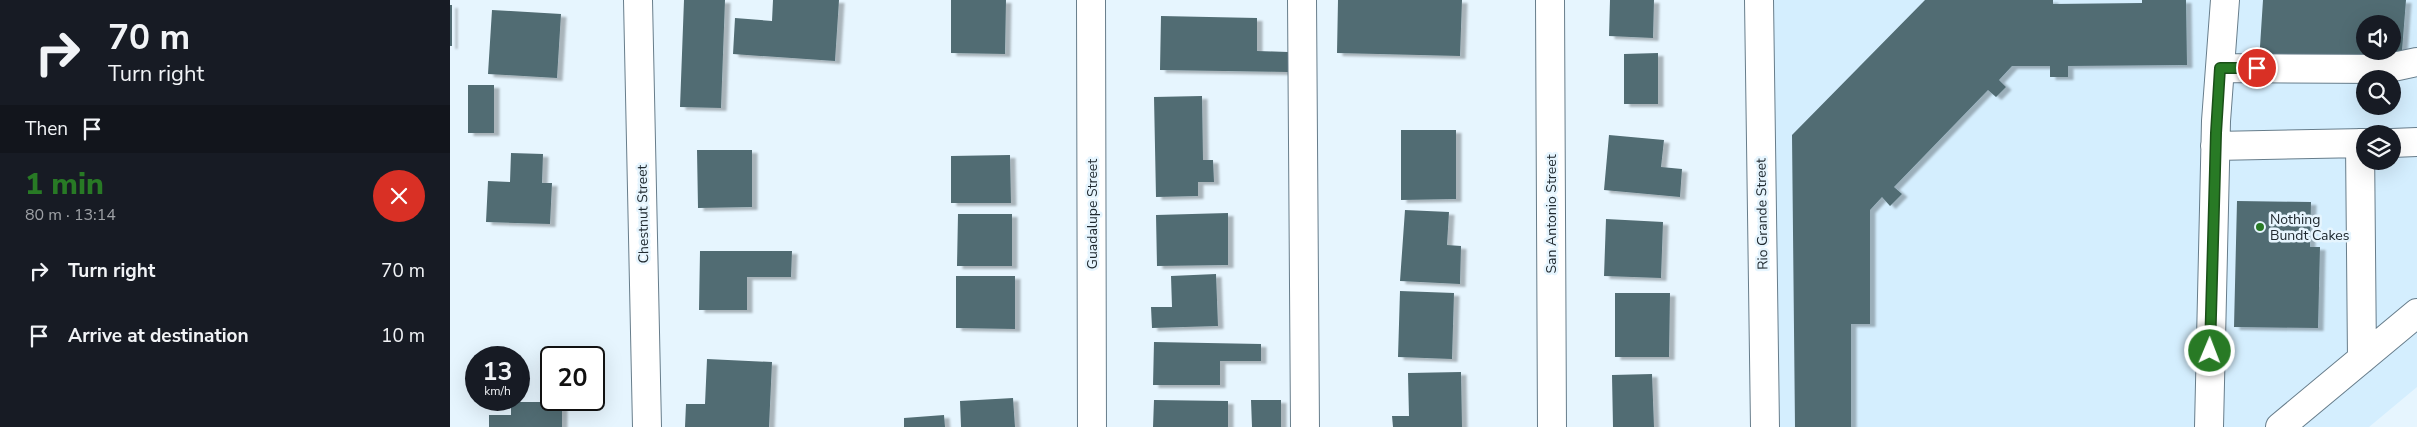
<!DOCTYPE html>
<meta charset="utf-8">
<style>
:root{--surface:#171b24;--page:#20242c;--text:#f1f3f6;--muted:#9ea1a6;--accent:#287a25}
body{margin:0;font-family:"Nunito Sans",sans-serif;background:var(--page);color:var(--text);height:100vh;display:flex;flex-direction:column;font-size:19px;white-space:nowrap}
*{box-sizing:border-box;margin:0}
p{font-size:16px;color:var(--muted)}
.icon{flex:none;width:28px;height:28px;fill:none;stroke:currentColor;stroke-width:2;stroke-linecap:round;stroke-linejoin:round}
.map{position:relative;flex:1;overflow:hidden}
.drawer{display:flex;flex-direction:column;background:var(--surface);width:450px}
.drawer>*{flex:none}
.hud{background:#171b24;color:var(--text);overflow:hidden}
.tools{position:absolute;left:1906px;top:15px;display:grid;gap:10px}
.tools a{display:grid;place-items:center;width:45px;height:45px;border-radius:50%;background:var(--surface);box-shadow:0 5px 20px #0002;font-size:25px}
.speed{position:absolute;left:15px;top:346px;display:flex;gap:10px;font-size:25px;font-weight:700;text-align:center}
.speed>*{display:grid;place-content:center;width:65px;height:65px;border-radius:50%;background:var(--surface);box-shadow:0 5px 20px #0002;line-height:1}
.speed small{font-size:12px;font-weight:400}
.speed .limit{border:2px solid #111;border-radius:8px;background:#fff;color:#111}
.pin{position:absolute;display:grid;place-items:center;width:42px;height:42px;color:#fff;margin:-21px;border:2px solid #fff;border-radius:50%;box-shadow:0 1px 5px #0007}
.me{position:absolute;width:55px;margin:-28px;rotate:1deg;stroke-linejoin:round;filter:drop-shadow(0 0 4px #0008)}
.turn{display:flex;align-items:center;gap:18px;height:105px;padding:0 25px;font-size:22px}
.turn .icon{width:65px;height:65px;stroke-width:2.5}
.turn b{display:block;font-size:35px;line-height:42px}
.then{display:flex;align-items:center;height:48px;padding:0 25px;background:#0003;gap:10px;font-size:19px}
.round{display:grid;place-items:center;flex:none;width:52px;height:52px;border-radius:26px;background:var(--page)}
.head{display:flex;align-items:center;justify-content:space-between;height:85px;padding:0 25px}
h1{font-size:30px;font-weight:800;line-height:38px;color:var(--accent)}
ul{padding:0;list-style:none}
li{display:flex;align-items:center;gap:15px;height:65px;padding:0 25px}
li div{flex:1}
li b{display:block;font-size:19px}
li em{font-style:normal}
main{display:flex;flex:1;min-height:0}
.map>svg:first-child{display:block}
</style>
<main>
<section class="drawer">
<div class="hud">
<div class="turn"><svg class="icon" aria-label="right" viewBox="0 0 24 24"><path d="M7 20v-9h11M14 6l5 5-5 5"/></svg><div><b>70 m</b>Turn right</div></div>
<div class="then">Then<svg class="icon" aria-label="arrive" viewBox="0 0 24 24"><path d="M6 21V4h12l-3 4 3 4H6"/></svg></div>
</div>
<div class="head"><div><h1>1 min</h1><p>80 m · 13:14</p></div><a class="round" style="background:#d93025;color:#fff"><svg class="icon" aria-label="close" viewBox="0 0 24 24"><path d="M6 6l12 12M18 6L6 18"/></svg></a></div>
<ul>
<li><svg class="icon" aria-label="right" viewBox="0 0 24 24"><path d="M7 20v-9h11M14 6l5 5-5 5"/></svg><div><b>Turn right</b></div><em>70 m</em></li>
<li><svg class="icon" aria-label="arrive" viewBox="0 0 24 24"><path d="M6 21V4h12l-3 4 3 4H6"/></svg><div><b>Arrive at destination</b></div><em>10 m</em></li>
</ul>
</section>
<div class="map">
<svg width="1967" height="427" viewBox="0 0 1967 427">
<defs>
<filter id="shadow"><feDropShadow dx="5.5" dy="3" stdDeviation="1" flood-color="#0004"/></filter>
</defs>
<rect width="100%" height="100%" fill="#e6f5fe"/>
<!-- built -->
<path fill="#d4eefe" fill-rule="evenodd" d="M 1318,0 L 1967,0 L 1967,387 L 1919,427 L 1324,427 ZM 1915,24 L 1942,24 L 1942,51 L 1915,51 ZM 1915,79 L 1942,79 L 1942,106 L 1915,106 ZM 1915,134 L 1942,134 L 1942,161 L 1915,161 Z"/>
<!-- building -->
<path fill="#516c73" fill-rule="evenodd" filter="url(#shadow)" d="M 234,0 L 275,0 L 271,108 L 230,107 Z
M 323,0 L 389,0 L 385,61 L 283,54 L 285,18 L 322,21 Z
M 501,0 L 556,0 L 555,54 L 501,53 Z
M 888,0 L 1012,0 L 1010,56 L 887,53 Z
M 1160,0 L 1204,0 L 1203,38 L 1159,36 Z
M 1475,0 L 1603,0 L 1603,4 L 1692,3 L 1692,0 L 1736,0 L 1737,65 L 1618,66 L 1618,77 L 1600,77 L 1600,66 L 1562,66 L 1549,80 L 1556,87 L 1546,97 L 1538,90 L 1444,187 L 1452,194 L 1440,206 L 1432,197 L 1420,210 L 1420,324 L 1401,324 L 1401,427 L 1345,427 L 1342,135 Z
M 1813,0 L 1956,0 L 1951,63 L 1809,62 ZM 1915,24 L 1942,24 L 1942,51 L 1915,51 Z
M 0,5 L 2,5 L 2,46 L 0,46 Z
M 42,10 L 111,14 L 107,78 L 38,74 Z
M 711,16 L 807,18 L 807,51 L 838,52 L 838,72 L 710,70 Z
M 1208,53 L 1208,104 L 1174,104 L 1174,54 Z
M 18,85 L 44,85 L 44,133 L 18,133 Z
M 752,96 L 753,160 L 763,160 L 764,182 L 748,182 L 748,196 L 706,197 L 704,97 Z
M 951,130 L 1006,130 L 1006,199 L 951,200 Z
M 1159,135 L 1214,140 L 1211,167 L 1232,169 L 1230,197 L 1154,190 Z
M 247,150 L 302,150 L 302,207 L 248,208 Z
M 61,153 L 93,154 L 92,183 L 102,183 L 100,224 L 36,222 L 38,181 L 60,182 Z
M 560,155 L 561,203 L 501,203 L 501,156 Z
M 1787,201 L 1861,202 L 1860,247 L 1870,247 L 1868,328 L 1784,327 Z
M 955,210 L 999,212 L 997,245 L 1011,246 L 1010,284 L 950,281 Z
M 778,213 L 778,265 L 707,266 L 706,215 Z
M 508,214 L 562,214 L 562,266 L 507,266 Z
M 1156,219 L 1213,222 L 1211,278 L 1154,276 Z
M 250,251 L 342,251 L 341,277 L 297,277 L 297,310 L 249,310 Z
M 766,274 L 768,326 L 702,328 L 701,307 L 722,307 L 721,276 Z
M 506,276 L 565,276 L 565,329 L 506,328 Z
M 950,291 L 1004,293 L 1002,359 L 948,357 Z
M 1165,293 L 1220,293 L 1219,357 L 1165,357 Z
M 704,342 L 811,344 L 811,361 L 770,361 L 770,385 L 703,385 Z
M 257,359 L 322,362 L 319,427 L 235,427 L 236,404 L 255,404 Z
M 1011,372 L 1012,427 L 943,427 L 942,416 L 959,416 L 958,373 Z
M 1202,374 L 1204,427 L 1163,427 L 1162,375 Z
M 563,398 L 565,427 L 511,427 L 510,401 Z
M 704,400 L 778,401 L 778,427 L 703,427 Z
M 801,400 L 831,400 L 831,427 L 802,427 Z
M 61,402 L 112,402 L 112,427 L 39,427 L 39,415 L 61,415 Z
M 494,415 L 495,427 L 454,427 L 454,418 Z"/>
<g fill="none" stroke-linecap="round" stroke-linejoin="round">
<defs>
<path id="minor" d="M 188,0 L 197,427
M 641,0 L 642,427
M 852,0 L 855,427
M 1100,0 L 1102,427
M 1309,0 L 1315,427
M 1770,68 L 1934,69 L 1967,62
M 1910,143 L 1912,359
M 1942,143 L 1967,142
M 1765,146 L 1915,143
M 1759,427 L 1766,121 L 1775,0
M 1830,427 L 1967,313"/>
</defs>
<!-- minor casing -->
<use href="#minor" stroke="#677d8b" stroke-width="30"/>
<!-- minor -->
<use href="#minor" stroke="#fff" stroke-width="28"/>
</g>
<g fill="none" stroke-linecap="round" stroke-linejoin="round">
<defs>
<path id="route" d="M 1760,351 L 1766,133 L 1770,68 L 1807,68"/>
</defs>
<!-- route casing -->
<use href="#route" stroke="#1a4f18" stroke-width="12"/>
<!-- route -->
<use href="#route" stroke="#287a25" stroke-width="9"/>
</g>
<!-- markers -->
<circle fill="#287a25" stroke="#e6f5fe" stroke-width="2" cx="1810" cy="227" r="5"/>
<g text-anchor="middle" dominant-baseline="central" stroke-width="5" stroke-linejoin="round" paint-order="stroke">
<!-- street labels -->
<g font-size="14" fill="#202a30" stroke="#e6f5fe">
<text transform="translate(193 214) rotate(-91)">Chestnut Street</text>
<text transform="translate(642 214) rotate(-90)">Guadalupe Street</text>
<text transform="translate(1101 214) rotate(-90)">San Antonio Street</text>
<text transform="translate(1312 214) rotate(-91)">Rio Grande Street</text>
</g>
<!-- poi labels -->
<g font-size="14" fill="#202a30" stroke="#e6f5fe" text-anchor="start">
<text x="1820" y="219">Nothing<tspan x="1820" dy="16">Bundt Cakes</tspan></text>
</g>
</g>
</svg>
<div class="tools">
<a><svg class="icon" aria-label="sound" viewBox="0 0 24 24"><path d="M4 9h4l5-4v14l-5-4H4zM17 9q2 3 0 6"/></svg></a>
<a><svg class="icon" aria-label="search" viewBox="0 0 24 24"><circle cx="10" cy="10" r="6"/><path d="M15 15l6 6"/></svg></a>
<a><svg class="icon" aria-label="layers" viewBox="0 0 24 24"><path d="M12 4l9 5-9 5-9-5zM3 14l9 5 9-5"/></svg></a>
</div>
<div class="speed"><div>13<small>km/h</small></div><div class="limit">20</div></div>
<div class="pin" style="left:1807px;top:68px;background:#d93025"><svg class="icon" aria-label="arrive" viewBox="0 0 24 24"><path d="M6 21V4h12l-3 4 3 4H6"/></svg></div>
<svg class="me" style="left:1760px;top:351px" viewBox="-20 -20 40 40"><circle r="17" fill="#287a25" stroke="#fff" stroke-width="3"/><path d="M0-11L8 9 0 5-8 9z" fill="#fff"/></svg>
</div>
</main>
